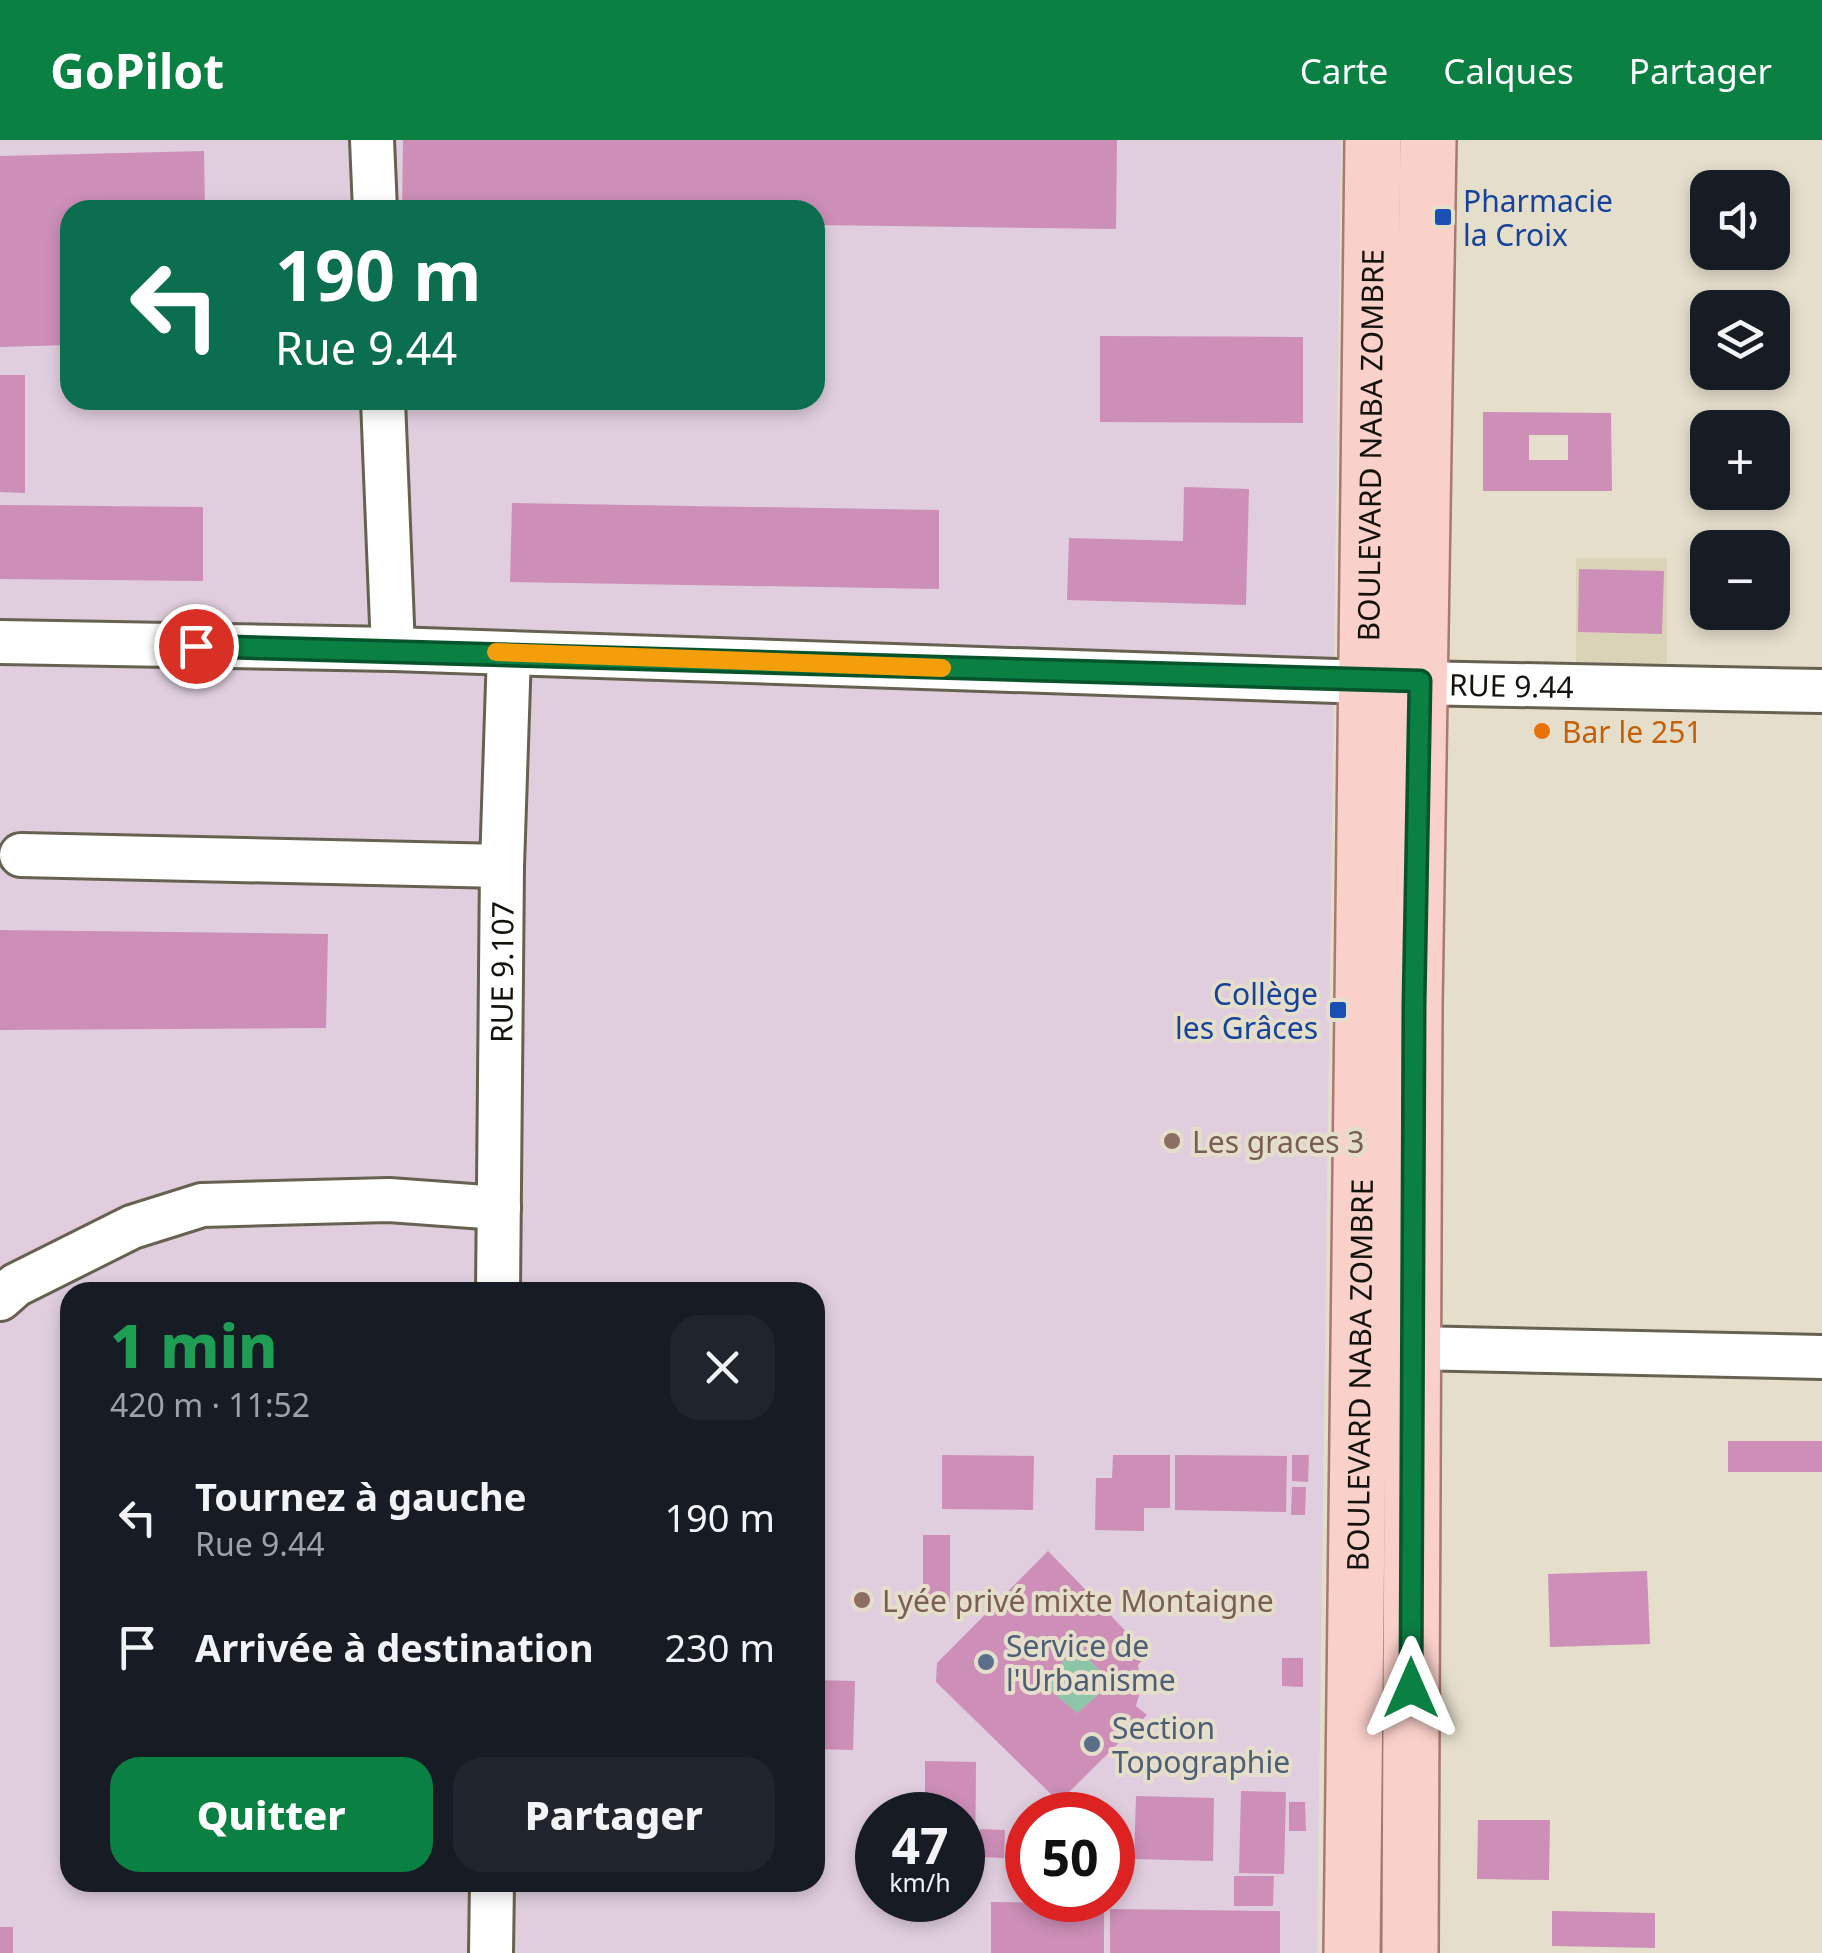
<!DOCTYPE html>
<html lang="fr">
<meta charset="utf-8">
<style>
:root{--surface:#171b24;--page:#20242c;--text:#f1f3f6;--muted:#9ea1a6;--accent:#0b8043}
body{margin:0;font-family:"Noto Sans",sans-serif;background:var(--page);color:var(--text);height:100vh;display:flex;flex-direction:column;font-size:38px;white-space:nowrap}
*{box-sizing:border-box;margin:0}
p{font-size:32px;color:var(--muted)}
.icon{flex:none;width:55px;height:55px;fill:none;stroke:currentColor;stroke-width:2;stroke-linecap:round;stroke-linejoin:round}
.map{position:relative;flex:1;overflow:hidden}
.sheet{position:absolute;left:60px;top:1142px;width:765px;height:610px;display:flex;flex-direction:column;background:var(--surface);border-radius:30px;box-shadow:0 5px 15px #0003}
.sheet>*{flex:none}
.guide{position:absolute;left:60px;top:60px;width:765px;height:210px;border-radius:30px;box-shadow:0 5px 15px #0003;background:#0b6e4f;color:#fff;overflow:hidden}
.controls{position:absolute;left:1690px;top:30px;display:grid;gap:20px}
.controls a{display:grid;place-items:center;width:100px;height:100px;border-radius:20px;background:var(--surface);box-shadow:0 5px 15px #0003;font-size:50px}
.speed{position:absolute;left:855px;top:1652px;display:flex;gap:20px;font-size:50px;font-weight:700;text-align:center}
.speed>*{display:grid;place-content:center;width:130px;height:130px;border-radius:50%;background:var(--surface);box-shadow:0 5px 15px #0003;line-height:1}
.speed small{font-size:25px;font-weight:400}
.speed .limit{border:15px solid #d22;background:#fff;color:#111}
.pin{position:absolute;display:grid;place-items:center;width:85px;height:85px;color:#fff;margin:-42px;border:5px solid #fff;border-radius:50%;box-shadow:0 2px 10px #0007}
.me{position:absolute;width:110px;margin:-55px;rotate:0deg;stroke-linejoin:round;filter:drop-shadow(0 0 8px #0008)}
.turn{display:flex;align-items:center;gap:35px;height:210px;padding:0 50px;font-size:45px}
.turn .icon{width:130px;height:130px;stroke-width:2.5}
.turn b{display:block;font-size:70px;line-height:85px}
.round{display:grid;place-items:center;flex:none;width:105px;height:105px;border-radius:30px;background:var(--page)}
.head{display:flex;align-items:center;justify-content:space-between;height:170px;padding:0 50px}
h1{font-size:60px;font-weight:800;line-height:75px;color:#1e9e55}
.primary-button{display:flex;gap:20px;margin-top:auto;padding:20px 50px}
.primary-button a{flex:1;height:115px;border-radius:30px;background:var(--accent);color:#fff;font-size:40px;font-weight:800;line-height:115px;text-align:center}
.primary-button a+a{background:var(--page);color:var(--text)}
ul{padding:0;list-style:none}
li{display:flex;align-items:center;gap:30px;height:130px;padding:0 50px}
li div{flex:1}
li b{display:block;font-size:38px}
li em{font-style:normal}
header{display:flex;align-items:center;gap:60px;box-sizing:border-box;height:140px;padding:0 50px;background:var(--accent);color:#fff}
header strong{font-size:48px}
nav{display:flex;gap:55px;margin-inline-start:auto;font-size:35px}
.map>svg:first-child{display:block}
</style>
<header>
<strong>GoPilot</strong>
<nav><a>Carte</a><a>Calques</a><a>Partager</a></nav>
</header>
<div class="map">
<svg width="1822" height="1813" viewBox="0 0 1822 1813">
<rect width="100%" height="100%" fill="#e4decb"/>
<!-- built -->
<path fill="#dbd3b8" d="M 1576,418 L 1667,418 L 1667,523 L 1576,523 Z"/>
<!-- industrial -->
<path fill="#e0cede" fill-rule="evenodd" d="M 0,0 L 1341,0 L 1317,1813 L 0,1813 ZM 70,70 L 815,70 L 815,260 L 70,260 ZM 70,1152 L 815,1152 L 815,1742 L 70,1742 ZM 878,1675 L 962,1675 L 962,1760 L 878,1760 ZM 1028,1675 L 1112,1675 L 1112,1760 L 1028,1760 Z"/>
<!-- green -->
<path fill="#8dc5a8" d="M 1072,1512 L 1083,1513 L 1100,1531 L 1101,1552 L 1077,1573 L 1048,1548 L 1048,1538 Z"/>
<!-- building -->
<path fill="#cd8fb8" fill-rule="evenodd" d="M 403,0 L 1117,0 L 1116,89 L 815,85 L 815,70 L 402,70 Z
M 204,11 L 205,70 L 70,70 L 70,205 L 0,207 L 0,16 Z
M 1100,196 L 1303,197 L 1303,283 L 1100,282 Z
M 0,235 L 25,235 L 25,353 L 0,352 Z
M 1483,272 L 1611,273 L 1612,351 L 1483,351 ZM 1529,295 L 1568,295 L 1568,320 L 1529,320 Z
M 1184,347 L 1249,349 L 1246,465 L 1067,460 L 1069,398 L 1183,401 Z
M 512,363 L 939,370 L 939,449 L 510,442 Z
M 0,365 L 203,367 L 203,441 L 0,439 Z
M 1579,429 L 1664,431 L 1662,494 L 1578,492 Z
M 0,790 L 328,794 L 326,888 L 0,890 Z
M 1728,1301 L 1822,1301 L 1822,1332 L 1728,1332 Z
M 942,1315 L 1034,1316 L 1033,1370 L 942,1369 Z
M 1113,1315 L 1170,1315 L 1170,1368 L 1144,1368 L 1144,1391 L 1095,1390 L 1096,1338 L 1112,1338 Z
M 1175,1315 L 1287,1316 L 1286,1372 L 1175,1370 Z
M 1292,1315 L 1309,1315 L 1308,1342 L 1292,1341 Z
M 1292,1347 L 1306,1347 L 1305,1375 L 1291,1375 Z
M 923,1395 L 950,1395 L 950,1463 L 923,1462 Z
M 1048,1411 L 1148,1514 L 1138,1525 L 1141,1548 L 1136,1566 L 1147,1575 L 1059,1662 L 936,1542 L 937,1523 ZM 1072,1512 L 1083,1513 L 1100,1531 L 1101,1552 L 1077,1573 L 1048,1548 L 1048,1538 Z
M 1647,1431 L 1650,1504 L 1550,1507 L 1548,1434 Z
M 1282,1518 L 1303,1518 L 1303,1547 L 1282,1546 Z
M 815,1540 L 855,1541 L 853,1610 L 815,1609 Z
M 925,1621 L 976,1622 L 975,1746 L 962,1746 L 962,1675 L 925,1675 Z
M 1241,1651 L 1286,1652 L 1284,1734 L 1239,1733 Z
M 1136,1656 L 1214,1658 L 1213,1721 L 1134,1719 Z
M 1289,1662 L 1305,1662 L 1306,1691 L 1289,1691 Z
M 1478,1680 L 1550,1680 L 1549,1740 L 1477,1739 Z
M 980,1689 L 1005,1690 L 1004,1718 L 980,1717 Z
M 1234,1736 L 1274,1736 L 1273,1766 L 1234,1766 Z
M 991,1762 L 1104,1763 L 1104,1813 L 991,1813 Z
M 1110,1769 L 1280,1771 L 1280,1813 L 1110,1813 Z
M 1552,1771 L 1655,1773 L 1655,1808 L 1552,1806 Z
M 0,1787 L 13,1787 L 13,1813 L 0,1813 Z"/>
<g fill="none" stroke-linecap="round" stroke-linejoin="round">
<defs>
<g id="minor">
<path d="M 372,0 L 375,70"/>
<path d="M 383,260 L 393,509"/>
<path id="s1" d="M 0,502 L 393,509 L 1367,542 L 1822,551"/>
<path d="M 21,715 L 502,726"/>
<path id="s2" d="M 498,1152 L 502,726 L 509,513"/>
<path d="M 0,1159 L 16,1145 L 132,1087 L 202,1065 L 389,1060 L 499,1068"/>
<path d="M 1412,1208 L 1822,1217"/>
<path d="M 491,1813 L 492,1742"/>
</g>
<g id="major">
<path id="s3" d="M 1352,1813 L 1373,0"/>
<path d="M 1410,1813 L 1414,865 L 1428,0"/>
</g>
</defs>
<!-- minor casing -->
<use href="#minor" stroke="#666150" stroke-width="48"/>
<!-- major casing -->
<use href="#major" stroke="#a77970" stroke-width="60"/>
<!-- minor -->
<use href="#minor" stroke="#fff" stroke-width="42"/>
<!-- major -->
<use href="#major" stroke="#fad0ca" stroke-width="55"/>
</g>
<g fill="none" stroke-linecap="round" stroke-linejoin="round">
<defs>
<path id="route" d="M 196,506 L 1420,541 L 1414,865 L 1411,1548"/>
</defs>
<!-- route casing -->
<use href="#route" stroke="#07532c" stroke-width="25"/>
<!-- route -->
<use href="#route" stroke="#0b8043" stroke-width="18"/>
<!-- slow -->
<path stroke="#f59e0b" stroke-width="18" d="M 496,512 L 942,528"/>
</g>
<!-- markers -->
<g fill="#1a4fb4" stroke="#e4decb" stroke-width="4">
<rect x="1433" y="67" width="20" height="20" rx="5"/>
<rect x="1328" y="860" width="20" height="20" rx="5"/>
</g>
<circle fill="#e8710a" stroke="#e4decb" stroke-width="4" cx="1542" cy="591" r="10"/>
<g fill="#8d6e63" stroke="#e4decb" stroke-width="4">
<circle cx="1172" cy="1001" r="10"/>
<circle cx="862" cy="1460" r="10"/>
</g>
<g fill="#5c6f8a" stroke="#e4decb" stroke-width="4">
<circle cx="986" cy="1522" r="10"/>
<circle cx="1092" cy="1604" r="10"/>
</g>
<g text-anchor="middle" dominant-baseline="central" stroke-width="8" stroke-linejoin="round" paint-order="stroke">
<!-- transit labels -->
<g font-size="30" fill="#164399" stroke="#e4decb" text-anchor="start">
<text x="1463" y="60">Pharmacie<tspan x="1463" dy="34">la Croix</tspan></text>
<text x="1318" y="853" text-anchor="end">Collège<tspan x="1318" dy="34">les Grâces</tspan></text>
</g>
<!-- street labels -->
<g font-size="30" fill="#14120c" stroke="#e4decb">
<text stroke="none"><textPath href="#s3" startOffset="1508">BOULEVARD NABA ZOMBRE</textPath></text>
<text stroke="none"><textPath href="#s1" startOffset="1512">RUE 9.44</textPath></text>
<text stroke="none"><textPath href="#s2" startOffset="320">RUE 9.107</textPath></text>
<text stroke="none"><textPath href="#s3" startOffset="578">BOULEVARD NABA ZOMBRE</textPath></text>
</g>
<!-- food labels -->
<g font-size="30" fill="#c56008" stroke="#e4decb" text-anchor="start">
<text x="1562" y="591">Bar le 251</text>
</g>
<!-- education labels -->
<g font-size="30" fill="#785e54" stroke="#e4decb" text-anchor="start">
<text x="1192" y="1001">Les graces 3</text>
<text x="882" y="1460">Lyée privé mixte Montaigne</text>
</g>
<!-- service labels -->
<g font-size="30" fill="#4e5e75" stroke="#e4decb" text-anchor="start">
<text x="1006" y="1505">Service de<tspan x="1006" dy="34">l'Urbanisme</tspan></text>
<text x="1112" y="1587">Section<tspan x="1112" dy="34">Topographie</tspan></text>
</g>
</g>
</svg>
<div class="controls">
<a><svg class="icon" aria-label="sound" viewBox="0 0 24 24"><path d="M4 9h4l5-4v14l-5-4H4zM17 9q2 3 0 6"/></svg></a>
<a><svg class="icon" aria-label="layers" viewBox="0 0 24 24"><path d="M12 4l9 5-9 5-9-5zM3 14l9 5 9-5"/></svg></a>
<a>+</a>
<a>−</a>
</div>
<div class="speed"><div>47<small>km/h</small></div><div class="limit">50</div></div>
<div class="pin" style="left:196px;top:506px;background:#d93025"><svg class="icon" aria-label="arrive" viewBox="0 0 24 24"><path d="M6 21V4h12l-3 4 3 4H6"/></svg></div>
<svg class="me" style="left:1411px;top:1548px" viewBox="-20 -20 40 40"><path d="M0-17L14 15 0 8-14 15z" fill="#0b8043" stroke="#fff" stroke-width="4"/></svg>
<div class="guide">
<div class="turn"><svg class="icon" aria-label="left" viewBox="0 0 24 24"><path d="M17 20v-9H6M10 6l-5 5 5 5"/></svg><div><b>190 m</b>Rue 9.44</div></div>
</div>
<section class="sheet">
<div class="head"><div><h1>1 min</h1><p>420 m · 11:52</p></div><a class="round"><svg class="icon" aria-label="close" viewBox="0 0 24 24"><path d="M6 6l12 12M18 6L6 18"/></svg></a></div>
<ul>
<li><svg class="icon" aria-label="left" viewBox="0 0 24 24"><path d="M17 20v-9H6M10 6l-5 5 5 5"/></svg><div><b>Tournez à gauche</b><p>Rue 9.44</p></div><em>190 m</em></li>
<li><svg class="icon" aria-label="arrive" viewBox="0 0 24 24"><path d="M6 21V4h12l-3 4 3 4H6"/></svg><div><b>Arrivée à destination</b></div><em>230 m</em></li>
</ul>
<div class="primary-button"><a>Quitter</a><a>Partager</a></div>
</section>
</div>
